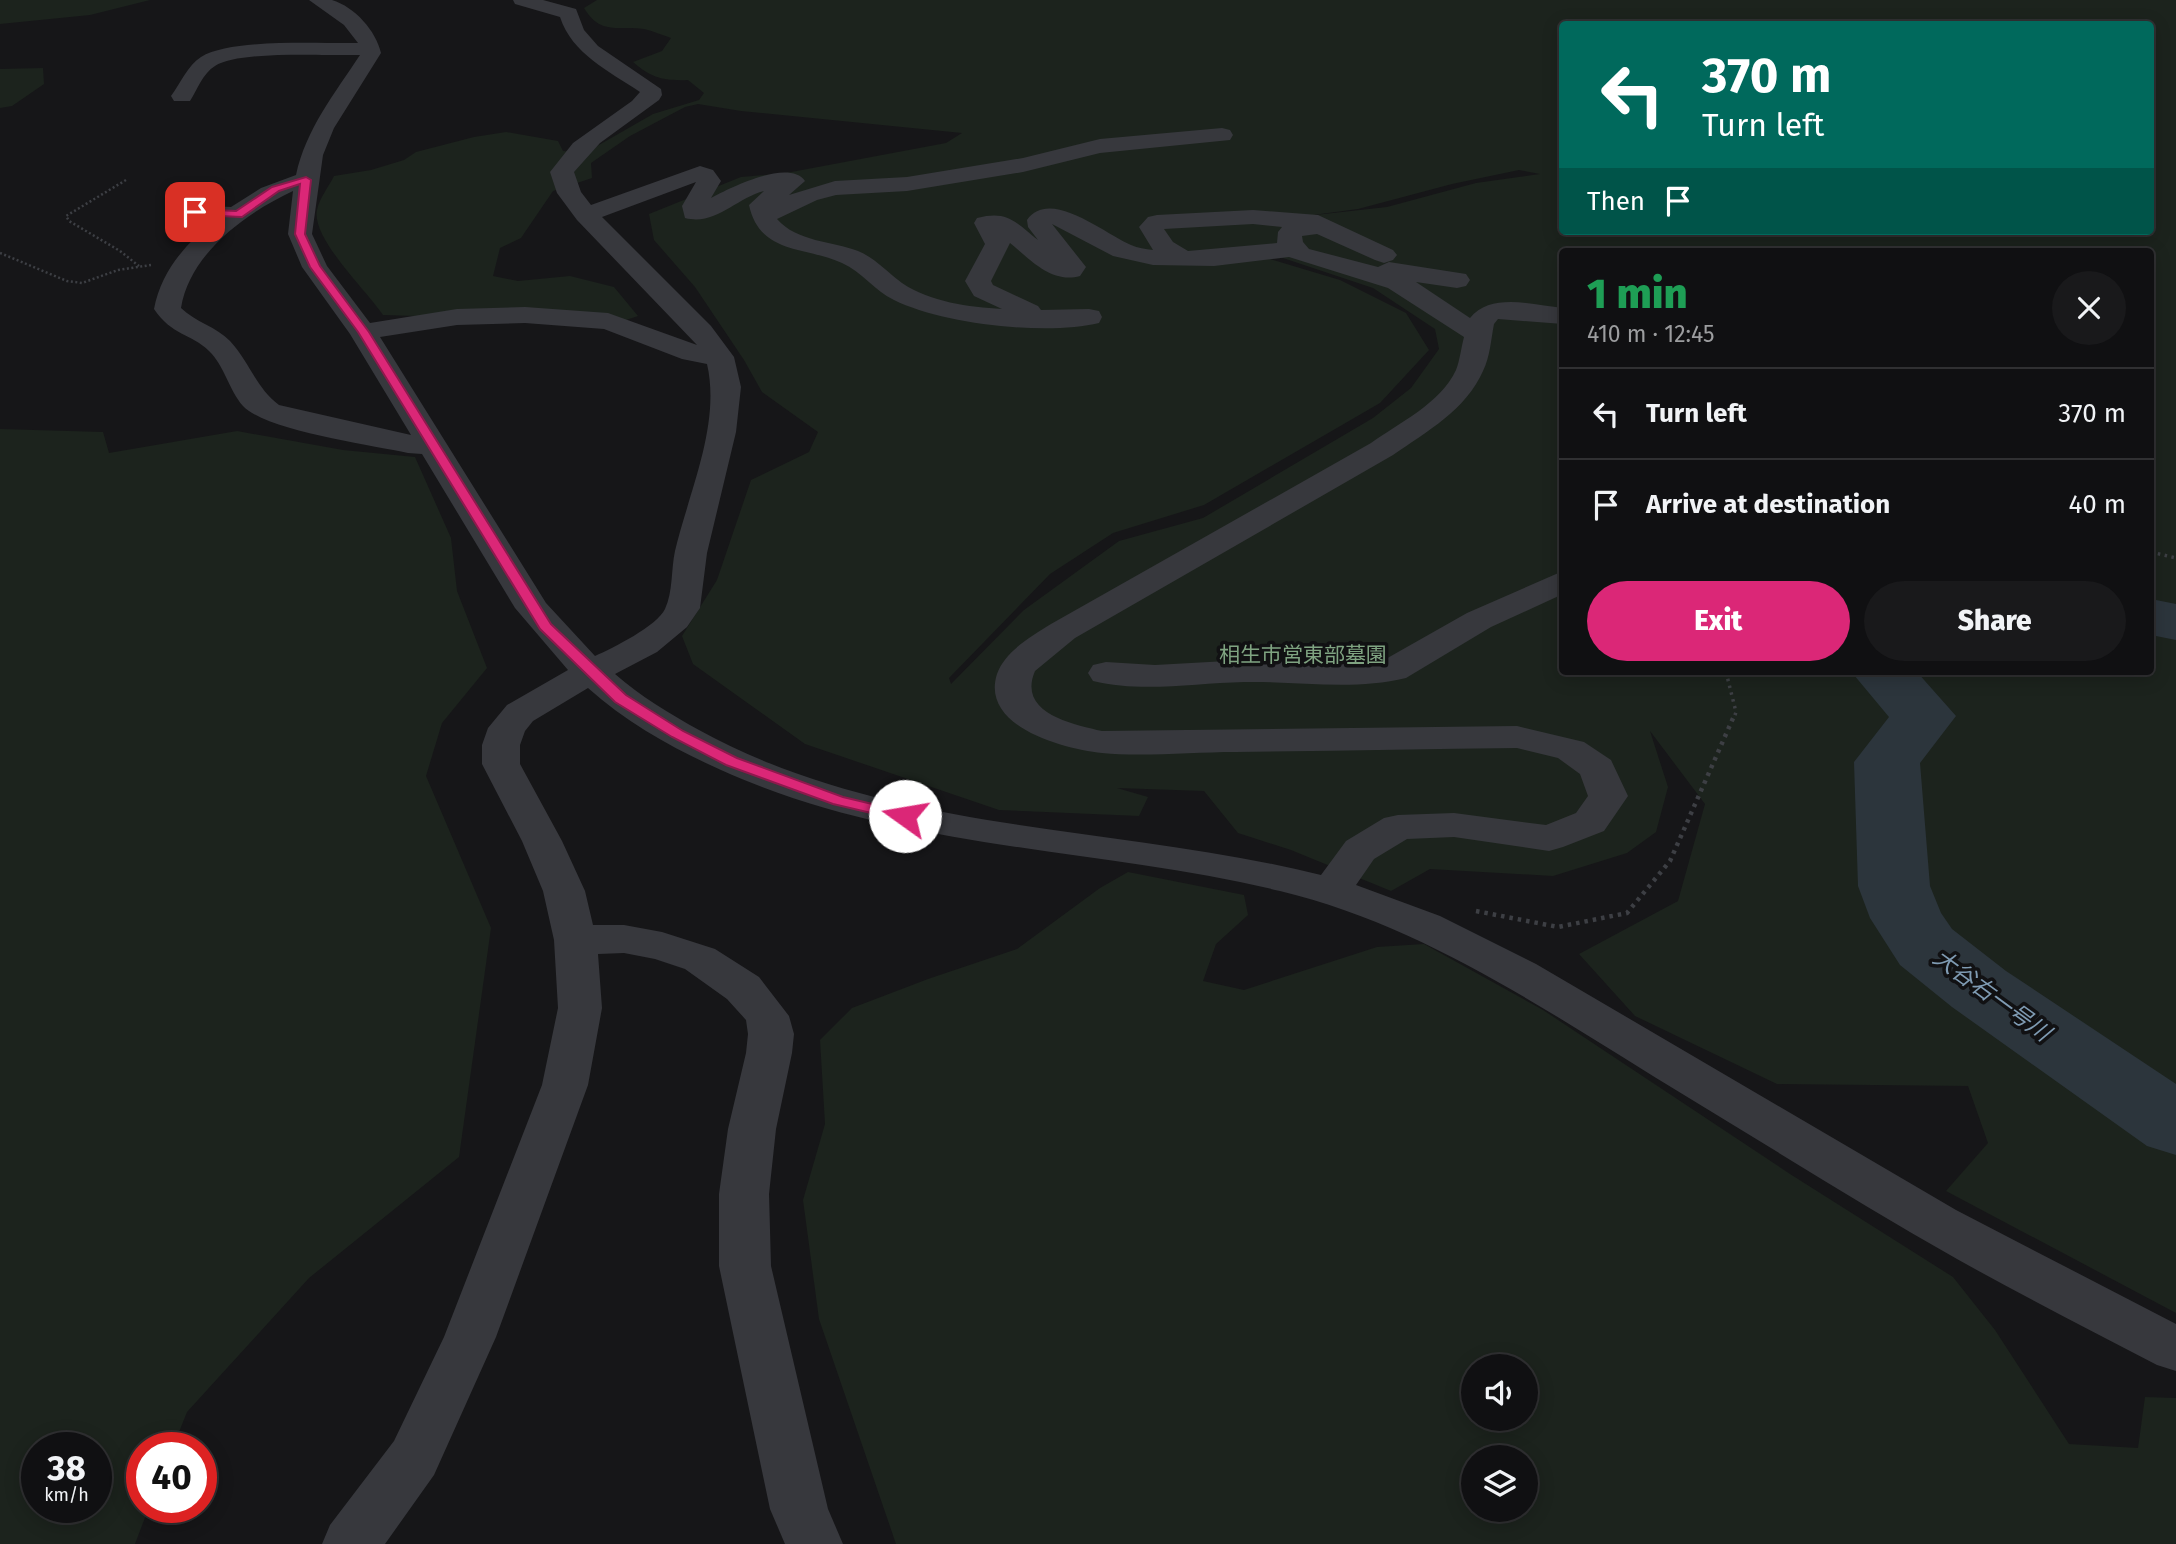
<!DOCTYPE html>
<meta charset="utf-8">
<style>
:root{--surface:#101012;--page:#19191b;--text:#f1f3f6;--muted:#9c9d9f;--line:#303032;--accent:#db2777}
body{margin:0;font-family:"Fira Sans","Noto Sans JP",sans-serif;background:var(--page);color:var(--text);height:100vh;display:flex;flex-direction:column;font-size:26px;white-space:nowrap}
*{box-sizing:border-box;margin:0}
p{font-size:23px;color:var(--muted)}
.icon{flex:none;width:38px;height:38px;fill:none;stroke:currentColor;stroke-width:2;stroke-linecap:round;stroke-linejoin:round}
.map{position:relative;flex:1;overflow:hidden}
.side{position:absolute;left:1559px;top:248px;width:595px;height:427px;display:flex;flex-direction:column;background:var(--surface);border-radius:7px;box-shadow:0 4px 18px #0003,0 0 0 2px var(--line)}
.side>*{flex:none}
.hud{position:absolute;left:1559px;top:21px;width:595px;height:214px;border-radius:7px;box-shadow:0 4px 18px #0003,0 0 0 2px var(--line);background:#00695c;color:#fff;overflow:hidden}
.fabs{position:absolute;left:1461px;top:1354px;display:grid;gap:14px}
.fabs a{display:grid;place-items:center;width:77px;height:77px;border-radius:50%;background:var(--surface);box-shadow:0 4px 18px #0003,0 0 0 2px var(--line);font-size:35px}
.speed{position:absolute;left:21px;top:1432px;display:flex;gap:14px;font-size:35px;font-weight:700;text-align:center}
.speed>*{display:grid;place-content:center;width:91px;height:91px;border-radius:50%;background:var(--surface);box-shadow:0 4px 18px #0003,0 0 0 2px var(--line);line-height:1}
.speed small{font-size:18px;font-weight:400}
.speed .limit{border:10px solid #d22;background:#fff;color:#111}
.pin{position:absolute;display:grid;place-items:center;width:60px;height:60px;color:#fff;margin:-30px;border-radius:14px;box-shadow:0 4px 10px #0006}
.me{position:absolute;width:77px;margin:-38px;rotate:283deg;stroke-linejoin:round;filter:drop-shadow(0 0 5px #0008)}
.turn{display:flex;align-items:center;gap:24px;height:147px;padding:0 28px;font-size:32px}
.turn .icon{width:91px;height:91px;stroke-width:2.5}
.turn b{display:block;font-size:49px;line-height:60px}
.then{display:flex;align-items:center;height:66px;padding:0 28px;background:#0003;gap:14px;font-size:26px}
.round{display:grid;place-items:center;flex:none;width:74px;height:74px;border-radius:37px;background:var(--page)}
.overview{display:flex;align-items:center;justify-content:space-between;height:119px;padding:0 28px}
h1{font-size:42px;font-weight:800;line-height:52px;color:#1e9e55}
.action{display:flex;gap:14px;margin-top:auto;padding:14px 28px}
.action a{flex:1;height:80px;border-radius:42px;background:var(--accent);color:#fff;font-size:28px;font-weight:800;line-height:80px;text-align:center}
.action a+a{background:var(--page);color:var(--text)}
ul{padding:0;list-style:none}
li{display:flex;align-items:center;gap:21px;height:91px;padding:0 28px;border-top:2px solid var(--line)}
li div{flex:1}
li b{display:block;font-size:26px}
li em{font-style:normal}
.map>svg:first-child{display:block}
</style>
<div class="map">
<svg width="2176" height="1544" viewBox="0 0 2176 1544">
<rect width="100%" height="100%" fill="#161618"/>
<!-- green -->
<path fill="#1c231d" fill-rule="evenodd" d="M 0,0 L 150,0 L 90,15 L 0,24 Z
M 597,0 L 2176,0 L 2176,1313 L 1946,1191 L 1988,1143 L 1968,1086 L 1777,1084 L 1635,1016 L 1579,954 L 1678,901 L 1705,804 L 1650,731 L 1668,787 L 1656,832 L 1627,853 L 1553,876 L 1430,869 L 1391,891 L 1291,850 L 1238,833 L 1204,791 L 1117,788 L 1148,797 L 1139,816 L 999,810 L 805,744 L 693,664 L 682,636 L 717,580 L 751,480 L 809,452 L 818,432 L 762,392 L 744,360 L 695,287 L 654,240 L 649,214 L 741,177 L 786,173 L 946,143 L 962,133 L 741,111 L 698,104 L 685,107 L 630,136 L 591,163 L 592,178 L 553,191 L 521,238 L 500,248 L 493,276 L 518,281 L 570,276 L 614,287 L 638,316 L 620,322 L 383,315 C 367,291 311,238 317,210 C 319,199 329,186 334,176 L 371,170 L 404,160 L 416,152 L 474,137 L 506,132 L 558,141 L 563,151 L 585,153 L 653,114 L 699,100 L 704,93 L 688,80 C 664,81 651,78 633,62 L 662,51 L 671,38 C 662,35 653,31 644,29 C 618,25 601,36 584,8 ZM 1563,24 L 2151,24 L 2151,231 L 1563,231 ZM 1519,170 L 1540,174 L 1476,183 L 1387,207 L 1306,216 L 1358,209 L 1452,184 ZM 1563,252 L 2151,252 L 2151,672 L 1563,672 ZM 1283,258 L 1373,288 L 1435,329 L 1439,349 L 1411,388 L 1373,418 L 1203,518 L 1119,541 L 1024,610 L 951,684 L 949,678 L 1050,574 L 1113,533 L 1204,505 L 1380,403 L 1429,350 L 1406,313 L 1340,280 L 1270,259 Z
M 43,68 L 44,84 L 12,106 L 0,108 L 0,69 Z
M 0,429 L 103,432 L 109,453 L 237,431 L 343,450 L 415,457 L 451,538 L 457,591 L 487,668 L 442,723 L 426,776 L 491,928 L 459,1157 L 309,1278 L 187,1412 L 173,1447 L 142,1447 L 142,1507 L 149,1507 L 135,1544 L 0,1544 ZM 96,1447 L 96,1507 L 37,1507 L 37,1447 Z
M 1128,872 L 1244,895 L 1248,915 L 1216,944 L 1203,981 L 1244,990 L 1377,947 L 1424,944 L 1543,1010 L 1790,1174 L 1953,1277 L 1995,1330 L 2069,1444 L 2138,1448 L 2145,1397 L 2176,1398 L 2176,1544 L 896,1544 L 819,1319 L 803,1200 L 825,1124 L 820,1040 L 852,1008 L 928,979 L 1017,949 L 1100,888 ZM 1474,1367 L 1526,1367 L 1526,1419 L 1474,1419 ZM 1474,1458 L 1526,1458 L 1526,1510 L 1474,1510 Z"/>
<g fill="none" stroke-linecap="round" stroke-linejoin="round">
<!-- river -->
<path fill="#2c353c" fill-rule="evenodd" d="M 2151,599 L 2176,604 L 2176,640 L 2151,635 Z
M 1855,672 L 1917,672 L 1956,716 L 1920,763 L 1930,886 L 1941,913 L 1952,929 L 2006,971 L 2176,1084 L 2176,1155 L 2147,1146 L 1952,1007 L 1900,965 L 1870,918 L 1858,886 L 1854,762 L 1889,717 L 1854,675 Z"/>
<!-- path-far2 -->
<path stroke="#3d3f44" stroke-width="2.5" stroke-dasharray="2 2.5" stroke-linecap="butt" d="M 126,180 L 66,216 L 69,221 L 120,251 L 139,266
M 0,253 L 67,281 L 82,283 L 118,270 L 151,265"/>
<!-- path-far1 -->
<path stroke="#3d3f44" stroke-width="3.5" stroke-dasharray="2.5 4.5" stroke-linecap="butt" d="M 2151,552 L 2176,558
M 1726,672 L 1736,712 L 1734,718"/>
<!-- path -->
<path stroke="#3d3f44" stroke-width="4.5" stroke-dasharray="3.5 5" stroke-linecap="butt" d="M 1476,911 L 1558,927 L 1627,913 L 1670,861 L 1734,716"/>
<!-- minor -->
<path fill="#37383d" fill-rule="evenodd" d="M 309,0 C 315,0 325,0 332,0 C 355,7 376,31 381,53 L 334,128 L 323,155 L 312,234 L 327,266 L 370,323 L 457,309 L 525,307 L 608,313 L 697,345 L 577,220 L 557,193 L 550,172 L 573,143 L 632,101 L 640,92 C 609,71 572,54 560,17 L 515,4 L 513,0 L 543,0 L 576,9 L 584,30 L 598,46 L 661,89 L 662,95 L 659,100 L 600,143 L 574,172 L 581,192 L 591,205 L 700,166 L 713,170 L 721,181 L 711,198 C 729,188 789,158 805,181 L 789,195 L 835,181 L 907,177 L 1023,158 L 1100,139 L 1222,128 L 1230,130 L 1233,135 L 1230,140 L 1100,153 L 1023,172 L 907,191 L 836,195 L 817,200 L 777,219 C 797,242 832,241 858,251 C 875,258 887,272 902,283 C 930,302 969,307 1002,309 L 974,296 L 965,281 L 985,244 L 974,223 L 977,218 C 1008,210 1015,222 1038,240 L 1028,227 L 1027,220 C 1050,187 1106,235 1131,245 C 1138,248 1145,249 1153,250 L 1139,227 L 1148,217 L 1157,215 L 1253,210 L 1318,215 L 1393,250 L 1397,255 L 1393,260 L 1384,263 L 1375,260 L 1317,234 L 1302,236 L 1303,242 L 1309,249 L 1378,267 L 1389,262 L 1466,274 L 1470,280 L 1466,286 L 1457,288 L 1416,282 L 1470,318 C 1491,292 1533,305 1563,308 L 1563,324 L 1498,319 L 1494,324 C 1491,339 1490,357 1483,371 C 1466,410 1426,432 1393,455 L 1075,638 L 1035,671 C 1017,713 1072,724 1102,731 L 1517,726 L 1584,742 L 1611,760 L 1628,796 L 1604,831 L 1563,847 L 1549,851 L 1454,837 L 1407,839 L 1374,859 L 1356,885 L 1440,916 L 1536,964 L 1956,1210 L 2176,1324 L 2176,1371 L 2157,1365 C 2090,1330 2023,1296 1957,1259 C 1867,1208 1778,1152 1689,1098 C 1558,1019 1430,927 1280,891 C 1092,846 900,851 721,770 C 674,749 627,723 588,688 L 533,721 L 525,731 L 520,745 L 520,764 L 562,841 L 585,891 L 593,925 L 624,925 L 662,932 L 715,949 L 759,977 L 789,1016 L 794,1034 L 792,1053 L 776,1129 L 769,1194 L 771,1266 L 828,1509 L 843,1544 L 785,1544 L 770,1509 L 719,1266 L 719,1194 L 728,1129 L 746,1053 L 748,1034 L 746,1020 L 727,999 L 685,969 L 655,959 L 624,953 L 598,954 L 602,1008 L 588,1085 L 496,1337 L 434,1475 L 385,1544 L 322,1544 L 330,1525 L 394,1441 L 444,1337 L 542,1085 L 558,1008 L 554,940 L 543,891 L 522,841 L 482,764 L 482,745 L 488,728 L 507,705 L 568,670 L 515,608 L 422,454 L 408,453 C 371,445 267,431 243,406 C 229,390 224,365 209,351 C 191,333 172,336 154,309 C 161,272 185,244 214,221 L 186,217 L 183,212 L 196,191 L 204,189 L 212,191 L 216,196 L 211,206 L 231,207 L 261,188 L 296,175 C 306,129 335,93 360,55 C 328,56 239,50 215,66 C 203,73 197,90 190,101 L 174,101 L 171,96 C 180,84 188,65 201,57 C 232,38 320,44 358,43 L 344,25 ZM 696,182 L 682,206 L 685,218 C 716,226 736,198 764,191 L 749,205 C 760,255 805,246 842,263 C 862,272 875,291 894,300 C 942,324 1047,336 1099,323 L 1102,317 L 1099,311 L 1089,309 L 1041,310 L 1038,306 L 993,285 L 991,281 L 1010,243 C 1030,259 1051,284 1080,276 L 1086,267 L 1052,224 L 1113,256 L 1153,265 L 1214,266 L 1289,257 L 1388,288 L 1464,337 C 1461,348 1460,360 1456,370 C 1441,403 1399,423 1371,443 L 1051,624 C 1032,636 1005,651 997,674 C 980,727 1064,749 1102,753 C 1141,757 1194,752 1235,752 C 1329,751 1423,749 1517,748 L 1558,758 L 1580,774 L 1588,796 L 1576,813 L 1546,825 L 1454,813 L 1398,815 L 1384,818 L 1346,841 L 1321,875 C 1115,824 890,835 699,730 C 670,714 640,696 615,674 L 657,652 L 687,627 L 700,608 L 707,553 L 736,432 L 741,387 L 734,357 L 711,326 L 602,217 ZM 293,191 L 288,234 L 302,267 L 350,334 L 411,435 L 279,405 C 256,388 249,361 230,341 C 217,327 195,322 181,308 C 190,253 246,213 293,191 ZM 1253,224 L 1282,227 L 1278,232 L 1277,243 L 1188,251 L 1173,242 L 1164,229 ZM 525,323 L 604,329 L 682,359 L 707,364 C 721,424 689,492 675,551 C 671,569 673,592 665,609 C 657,626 613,648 595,656 L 546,603 L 380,337 L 457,325 Z
M 1563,571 L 1563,594 L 1491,627 L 1406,678 C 1353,691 1298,681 1244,682 C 1194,683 1142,693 1093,681 L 1088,673 L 1093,665 L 1106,662 L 1155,665 L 1245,660 L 1348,663 L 1384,660 L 1467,613 Z"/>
</g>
<!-- route -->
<path fill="#db2777" stroke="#8e194d" stroke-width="2" d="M 306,177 L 311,180 L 305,234 L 320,266 L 369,332 L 551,624 L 626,695 L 683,731 L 737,758 L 843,797 L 910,813 L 913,816 L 910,820 L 905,821 L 833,804 L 726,765 L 672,737 L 615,702 L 540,629 L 358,332 L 310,267 L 295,234 L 300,184 L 279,191 L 242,217 L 195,215 L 190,212 L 195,209 L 236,211 L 272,187 Z"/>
<g text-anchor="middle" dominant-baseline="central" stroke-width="7" stroke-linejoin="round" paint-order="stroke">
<!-- park labels -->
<g font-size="21" fill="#7fa381" stroke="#111113">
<text x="1303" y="655">相生市営東部墓園</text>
</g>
<!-- water labels -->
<g font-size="23" font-style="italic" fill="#7f9bb3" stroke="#111113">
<text transform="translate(1992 995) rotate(36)">大谷右一号川</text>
</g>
</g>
</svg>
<div class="fabs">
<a><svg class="icon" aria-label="sound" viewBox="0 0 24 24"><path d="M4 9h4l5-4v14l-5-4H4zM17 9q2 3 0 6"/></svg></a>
<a><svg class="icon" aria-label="layers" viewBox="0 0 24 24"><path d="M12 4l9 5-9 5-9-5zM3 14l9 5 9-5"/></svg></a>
</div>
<div class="speed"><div>38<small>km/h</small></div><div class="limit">40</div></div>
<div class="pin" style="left:195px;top:212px;background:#d93025"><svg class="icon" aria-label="arrive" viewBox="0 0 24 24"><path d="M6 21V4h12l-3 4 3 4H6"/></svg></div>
<svg class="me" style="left:905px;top:816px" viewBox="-20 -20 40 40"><circle r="19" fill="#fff"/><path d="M0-13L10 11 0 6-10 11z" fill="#db2777"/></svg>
<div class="hud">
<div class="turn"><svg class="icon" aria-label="left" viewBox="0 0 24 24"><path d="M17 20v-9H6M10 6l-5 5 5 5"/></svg><div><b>370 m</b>Turn left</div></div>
<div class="then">Then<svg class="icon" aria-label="arrive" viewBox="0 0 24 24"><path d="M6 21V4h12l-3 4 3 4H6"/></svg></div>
</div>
<section class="side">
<div class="overview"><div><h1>1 min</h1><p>410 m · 12:45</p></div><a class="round"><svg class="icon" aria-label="close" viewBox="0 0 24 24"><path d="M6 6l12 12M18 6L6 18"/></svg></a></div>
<ul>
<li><svg class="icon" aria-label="left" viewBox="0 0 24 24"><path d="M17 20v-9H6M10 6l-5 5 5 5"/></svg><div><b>Turn left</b></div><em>370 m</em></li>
<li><svg class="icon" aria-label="arrive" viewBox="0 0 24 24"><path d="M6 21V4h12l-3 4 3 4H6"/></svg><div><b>Arrive at destination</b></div><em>40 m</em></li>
</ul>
<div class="action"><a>Exit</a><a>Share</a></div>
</section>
</div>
